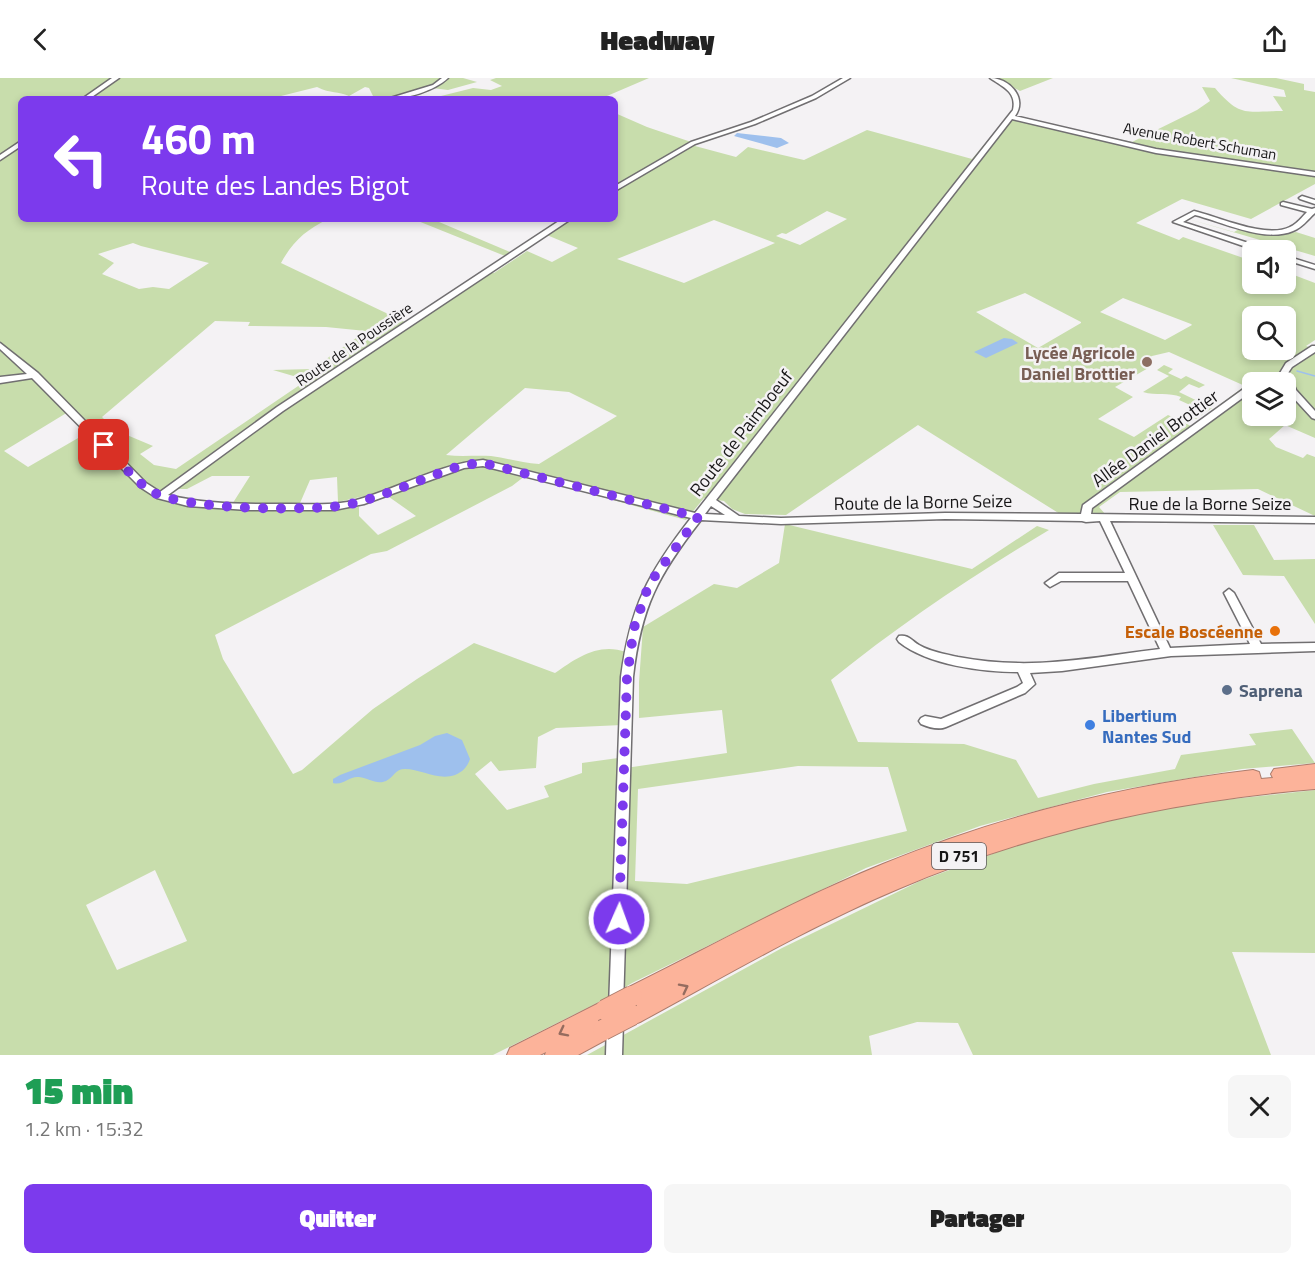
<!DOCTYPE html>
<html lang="fr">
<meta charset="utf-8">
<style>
:root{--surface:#fff;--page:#f6f6f6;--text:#222;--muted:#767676;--accent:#7c3aed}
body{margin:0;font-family:"Titillium Web",sans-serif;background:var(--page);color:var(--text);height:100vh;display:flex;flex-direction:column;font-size:22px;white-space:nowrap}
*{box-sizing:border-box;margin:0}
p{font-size:20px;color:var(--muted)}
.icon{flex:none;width:33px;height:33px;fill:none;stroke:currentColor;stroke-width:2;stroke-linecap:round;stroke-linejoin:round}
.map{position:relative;height:977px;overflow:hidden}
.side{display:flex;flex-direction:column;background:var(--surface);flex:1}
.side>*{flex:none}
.guide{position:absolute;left:18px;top:18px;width:600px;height:126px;border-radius:9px;box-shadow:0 3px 9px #0003;background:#7c3aed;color:#fff;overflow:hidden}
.buttons{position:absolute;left:1242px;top:162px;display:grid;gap:12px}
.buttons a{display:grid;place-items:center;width:54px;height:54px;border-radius:9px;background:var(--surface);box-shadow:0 3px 9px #0003;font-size:30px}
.pin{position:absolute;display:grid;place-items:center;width:51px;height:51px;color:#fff;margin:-26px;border-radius:12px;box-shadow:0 3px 9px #0006}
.me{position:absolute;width:66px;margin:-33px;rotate:2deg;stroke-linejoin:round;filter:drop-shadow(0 0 4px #0008)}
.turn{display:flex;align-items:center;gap:21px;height:126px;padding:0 24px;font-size:27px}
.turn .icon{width:78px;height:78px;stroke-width:2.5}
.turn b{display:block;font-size:42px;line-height:51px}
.round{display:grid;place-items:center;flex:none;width:63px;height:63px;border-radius:9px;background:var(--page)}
.summary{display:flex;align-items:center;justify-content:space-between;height:102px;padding:0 24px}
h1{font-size:36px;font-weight:800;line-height:45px;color:#1e9e55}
.action{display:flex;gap:12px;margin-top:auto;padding:12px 24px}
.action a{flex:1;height:69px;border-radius:9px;background:var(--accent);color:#fff;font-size:24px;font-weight:800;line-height:69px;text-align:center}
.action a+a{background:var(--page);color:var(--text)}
header{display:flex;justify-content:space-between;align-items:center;height:78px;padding:0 24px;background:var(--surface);font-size:27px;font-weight:800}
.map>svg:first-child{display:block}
</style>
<header><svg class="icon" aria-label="back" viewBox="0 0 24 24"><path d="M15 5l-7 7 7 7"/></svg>Headway<svg class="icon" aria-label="share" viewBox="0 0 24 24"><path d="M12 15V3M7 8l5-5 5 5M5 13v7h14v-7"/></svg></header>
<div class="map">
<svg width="1315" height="977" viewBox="0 0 1315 977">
<rect width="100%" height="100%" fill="#f4f2f4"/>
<!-- green -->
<path fill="#c8ddac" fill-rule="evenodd" d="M 0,0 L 463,0 L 477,4 L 448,12 L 432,10 L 400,20 L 403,21 L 371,21 L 374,20 L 369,10 L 365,9 L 349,18 C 338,13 331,16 317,9 L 277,19 L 279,21 L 21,21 L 21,141 L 328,141 C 306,152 293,163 281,185 L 405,244 L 485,192 L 494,195 L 527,173 L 552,184 L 578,170 L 542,155 L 562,141 L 615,141 L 615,35 L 647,49 L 697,66 L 695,68 L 736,79 L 748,69 L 804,82 L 867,52 L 972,81 L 1009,37 L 1132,64 L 1197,32 L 1210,23 L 1202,9 L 1215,10 C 1241,40 1245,33 1283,33 L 1273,18 L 1286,19 L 1284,12 L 1231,0 L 1276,0 L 1304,6 L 1304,12 L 1315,14 L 1315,106 L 1251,141 L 1182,121 L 1136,145 L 1179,162 L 1183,159 L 1252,183 L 1252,206 L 1286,206 L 1286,194 L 1315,205 L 1315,262 L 1306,268 L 1315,271 L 1315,360 L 1285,347 L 1269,361 L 1276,369 L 1303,380 L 1307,376 L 1315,379 L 1315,438 L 1258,411 L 1120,414 L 1099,429 L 1106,437 L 1060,436 L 918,347 L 786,437 L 745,436 L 732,431 L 724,423 L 704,420 L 686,442 L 525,398 L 512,408 L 387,473 L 371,476 L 215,557 L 223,581 L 293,696 L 302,692 L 373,631 L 417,601 L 474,565 L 555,595 C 576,580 599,564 626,574 L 622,647 L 556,650 L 538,659 L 536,690 L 499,693 L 491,683 L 475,696 L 507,732 L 549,719 L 544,708 L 582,695 L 582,685 L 618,680 L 619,691 L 727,675 L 722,632 L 639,640 L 639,604 L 643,549 L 714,506 L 737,510 L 779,485 L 785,446 L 972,491 L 1037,448 L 1049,452 C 973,497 899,547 831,602 L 858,664 L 964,666 L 1016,682 L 1038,720 L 1094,706 L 1175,691 L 1181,677 L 1256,667 L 1249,656 L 1292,651 L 1315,685 L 1242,691 L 1107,714 L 980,748 L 866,790 L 632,905 L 607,920 L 493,977 L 0,977 ZM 827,133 L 847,141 L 800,167 L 776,158 L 782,155 L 786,156 ZM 714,142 L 775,165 L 684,205 L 617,181 ZM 133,165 L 141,168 L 209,185 L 169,211 L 153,209 L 139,211 L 102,196 L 114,185 L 98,176 ZM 1025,215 L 1081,244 L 1081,245 L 1038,270 L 976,234 ZM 1123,220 L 1191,246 L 1192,247 L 1165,262 L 1100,234 ZM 1252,238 L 1286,238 L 1286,272 L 1252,272 ZM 215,243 L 250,244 L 248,248 L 326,249 L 366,253 L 312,291 L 273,292 L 307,302 L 176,391 L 154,387 L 140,376 L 153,368 L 115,352 L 102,339 ZM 1169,274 L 1245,308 L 1191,348 L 1168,337 L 1134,359 L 1098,341 L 1133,319 L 1115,309 L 1150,289 L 1142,284 L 1152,278 ZM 1252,304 L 1286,304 L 1286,338 L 1252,338 ZM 525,310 L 569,314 L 617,338 L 539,386 C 522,385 507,380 491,378 C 476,377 461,379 446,377 ZM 73,331 L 92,352 L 28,389 L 4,373 ZM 212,398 L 250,398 L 229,431 L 163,423 L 176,411 L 187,411 ZM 337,399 L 338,424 L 382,414 L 416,438 L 378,457 L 359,438 L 359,429 L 297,432 L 310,402 ZM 798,688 L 888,689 L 907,753 L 687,806 L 635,803 L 638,711 ZM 155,792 L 187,863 L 117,892 L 86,827 Z
M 496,0 L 649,0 L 600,21 L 429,21 L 473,10 L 491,12 L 502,8 L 490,2 Z
M 996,0 L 1053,0 L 1020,13 Z
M 1185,140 L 1234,154 L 1243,149 L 1275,157 L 1296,154 L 1315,160 L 1315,178 Z
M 413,141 L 432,141 L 510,174 L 505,178 Z
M 1164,287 L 1173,291 L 1168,295 L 1181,301 L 1186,298 L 1205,307 L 1199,310 L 1189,306 L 1179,314 L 1212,330 L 1196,341 L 1191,339 L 1201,332 L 1179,322 L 1181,319 C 1169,314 1156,318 1143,314 L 1169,298 L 1157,292 Z
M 1213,447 L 1254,447 L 1274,482 L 1315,481 L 1315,546 L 1284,498 L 1243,497 Z
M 1315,712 L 1315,875 L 1232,874 L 1271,977 L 973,977 L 958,945 L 917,944 L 869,958 L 872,977 L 587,977 L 782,870 L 920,803 L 1003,772 L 1082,747 L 1145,734 L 1195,725 Z"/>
<!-- water -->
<path fill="#9ec0ed" d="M 737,55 L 781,60 L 789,65 L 777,70 L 734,58 Z
M 1004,260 L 1012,261 L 1018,265 L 986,280 L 974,274 Z
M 447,655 L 462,662 L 470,681 C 467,689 464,693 455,697 C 438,703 421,691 405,691 C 395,691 394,699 386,703 C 376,707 369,700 359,699 C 349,698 343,708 333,705 L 333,701 L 340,697 L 420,667 L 435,658 Z"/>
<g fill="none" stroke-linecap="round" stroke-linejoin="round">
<!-- stream -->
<path stroke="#9ec0ed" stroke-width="1.5" d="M 1297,293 L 1315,298"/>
<defs>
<path id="minor" d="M 112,0 L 119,0 L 89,21 L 82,21 Z
M 442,0 L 448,0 C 434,13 407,21 387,21 L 433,7 Z
M 843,0 L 850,0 L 816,20 L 755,46 L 695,66 L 615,113 L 615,108 L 691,64 L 751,44 L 812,18 Z
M 990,0 C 1009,0 1028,20 1015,38 L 1156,71 L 1315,94 L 1315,98 L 1156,75 L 1012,41 L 716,422 L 739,438 L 781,440 L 945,435 L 1081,436 L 1083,427 L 1249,307 L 1252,307 L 1252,313 L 1092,430 L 1091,436 L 1315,439 L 1315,445 L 1110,443 L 1170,570 L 1250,566 L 1224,515 L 1229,511 L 1234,515 L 1261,566 L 1315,565 L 1315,573 L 1171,578 L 1062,593 L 1030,595 L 1035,606 L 1025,615 L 946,649 C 939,652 928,649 921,646 L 919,643 L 921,640 L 925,638 L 941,641 L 1017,609 L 1023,605 L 1018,594 C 982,594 928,587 899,564 L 897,561 L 899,558 C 908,556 912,563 919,567 C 931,574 945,576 958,579 C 1031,593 1088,580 1160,571 L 1128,503 L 1061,503 L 1050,509 L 1045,505 L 1059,495 L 1125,495 L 1100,443 L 1086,444 L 1082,443 L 945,441 L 781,446 L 701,442 C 658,497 641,529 633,599 L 623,929 L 621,934 L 616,936 L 611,934 L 609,929 L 621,599 C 630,529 648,495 691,440 L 483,388 L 464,390 L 364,426 L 334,432 L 248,432 L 188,428 L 157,420 L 140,409 L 32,300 L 0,305 L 0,299 L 27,296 L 0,271 L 0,265 L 38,295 L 146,405 L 160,414 L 277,329 L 562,141 L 571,141 L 283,333 L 168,417 C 208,427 250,426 292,426 C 315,426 338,428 360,421 C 401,409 440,386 483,382 L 695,435 L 1013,32 C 1017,14 1003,9 990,0 ZM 711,428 L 725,437 L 705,436 Z
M 21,63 L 21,68 L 0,82 L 0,77 Z
M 1302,118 L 1315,122 L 1315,126 L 1300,121 L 1299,120 Z
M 1283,124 L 1312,131 L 1315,130 L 1315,135 C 1308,141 1302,150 1293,153 C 1264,165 1223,144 1195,137 L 1183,144 L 1264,170 L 1264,172 L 1255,172 L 1173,144 L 1194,133 C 1219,139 1266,161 1290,149 C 1297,146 1302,139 1307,134 L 1281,127 L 1281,125 Z
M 1286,178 L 1315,187 L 1315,191 L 1286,182 Z
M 1312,268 L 1315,268 L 1315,274 L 1292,289 L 1288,295 L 1296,312 L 1315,333 L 1315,341 L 1312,340 L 1289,315 L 1280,295 L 1286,285 Z
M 1261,300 L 1264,301 L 1264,304 L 1255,304 Z
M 615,937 L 620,939 L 623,944 L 622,977 L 606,977 L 607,944 L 610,939 Z"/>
<path id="highway" d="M 1315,686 L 1315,711 C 1170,723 1031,754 898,811 C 808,849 725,898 640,944 L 632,947 L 624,944 L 621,937 L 624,930 L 630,927 L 625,925 L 621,918 L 625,911 C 710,869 794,822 883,786 C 1002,737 1126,707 1253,692 L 1259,694 L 1261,701 L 1273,700 L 1271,696 L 1274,691 Z
M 605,922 L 613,925 L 616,932 L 613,939 L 606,943 L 611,945 L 614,952 L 611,959 L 578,977 L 545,977 L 546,974 L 540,977 L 507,977 L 510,970 Z"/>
</defs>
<!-- minor casing -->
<use href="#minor" stroke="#716f71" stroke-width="3"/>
<!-- highway casing -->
<use href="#highway" stroke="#ac7c6c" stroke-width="2"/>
<!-- minor -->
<use href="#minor" fill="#fff" fill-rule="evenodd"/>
<!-- highway -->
<use href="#highway" fill="#fcb39a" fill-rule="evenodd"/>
<defs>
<path id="highway-bridge" d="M 605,932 L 632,918
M 603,952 L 632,937"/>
</defs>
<!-- highway-bridge casing -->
<use href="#highway-bridge" stroke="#ac7c6c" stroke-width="22" stroke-linecap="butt"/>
<!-- highway-bridge -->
<use href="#highway-bridge" stroke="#fcb39a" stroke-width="20"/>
</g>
<!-- one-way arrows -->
<defs><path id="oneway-chevron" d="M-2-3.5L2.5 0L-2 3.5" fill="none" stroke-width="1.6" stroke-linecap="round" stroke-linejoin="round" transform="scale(1.5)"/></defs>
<g stroke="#956c5f">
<use href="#oneway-chevron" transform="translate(684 910) rotate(-27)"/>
<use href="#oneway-chevron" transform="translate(563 954) rotate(153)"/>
</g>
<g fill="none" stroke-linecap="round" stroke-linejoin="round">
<!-- route -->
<path stroke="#7c3aed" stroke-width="10" stroke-dasharray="0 18" d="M 104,367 C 119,382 134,403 153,414 C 182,432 316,434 351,426 C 389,417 425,399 463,387 L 483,385 L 698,439 L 655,498 L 647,512 L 634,550 L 627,599 L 619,841"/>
</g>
<!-- markers -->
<circle fill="#8d6e63" stroke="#f4f2f4" stroke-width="2" cx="1147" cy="284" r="6"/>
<circle fill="#e8710a" stroke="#f4f2f4" stroke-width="2" cx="1275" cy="553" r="6"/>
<circle fill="#5c6f8a" stroke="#f4f2f4" stroke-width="2" cx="1227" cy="612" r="6"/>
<circle fill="#3f7fe0" stroke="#f4f2f4" stroke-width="2" cx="1090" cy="647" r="6"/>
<g text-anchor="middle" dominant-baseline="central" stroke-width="5" stroke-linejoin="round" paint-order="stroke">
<!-- far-street labels -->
<g font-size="15" fill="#171617" stroke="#f4f2f4">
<text transform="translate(1200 63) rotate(10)">Avenue Robert Schuman</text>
<text transform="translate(354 266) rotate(-34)">Route de la Poussière</text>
</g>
<!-- shield labels -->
<rect fill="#f4f2f4" stroke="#595859" stroke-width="1.5" x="932" y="765" width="54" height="26" rx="4.5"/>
<g font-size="16" font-weight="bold" fill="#171617">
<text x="959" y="778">D 751</text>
</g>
<!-- education labels -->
<g font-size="18" font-weight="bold" fill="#785e54" stroke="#f4f2f4" text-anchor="end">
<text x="1135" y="274">Lycée Agricole<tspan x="1135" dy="21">Daniel Brottier</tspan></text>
</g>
<!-- street labels -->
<g font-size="18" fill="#171617" stroke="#f4f2f4">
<text transform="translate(741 355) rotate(-52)">Route de Paimboeuf</text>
<text transform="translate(1155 360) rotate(-36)">Allée Daniel Brottier</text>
<text transform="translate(923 424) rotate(-1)">Route de la Borne Seize</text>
<text x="1210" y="425">Rue de la Borne Seize</text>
</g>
<!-- food labels -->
<g font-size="18" font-weight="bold" fill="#c56008" stroke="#f4f2f4" text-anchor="end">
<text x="1263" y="553">Escale Boscéenne</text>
</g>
<!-- service labels -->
<g font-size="18" font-weight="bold" fill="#4e5e75" stroke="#f4f2f4" text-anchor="start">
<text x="1239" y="612">Saprena</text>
</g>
<!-- shop labels -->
<g font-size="18" font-weight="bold" fill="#366cbe" stroke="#f4f2f4" text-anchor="start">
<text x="1102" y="637">Libertium<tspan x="1102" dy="21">Nantes Sud</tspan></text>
</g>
</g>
</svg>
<div class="buttons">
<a><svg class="icon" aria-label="sound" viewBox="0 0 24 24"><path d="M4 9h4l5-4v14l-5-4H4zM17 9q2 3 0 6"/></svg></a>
<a><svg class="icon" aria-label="search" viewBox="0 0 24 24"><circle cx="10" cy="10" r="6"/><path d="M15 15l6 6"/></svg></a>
<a><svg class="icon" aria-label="layers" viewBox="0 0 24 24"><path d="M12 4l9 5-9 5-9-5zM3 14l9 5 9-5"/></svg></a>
</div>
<div class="pin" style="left:104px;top:367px;background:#d93025"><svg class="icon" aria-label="arrive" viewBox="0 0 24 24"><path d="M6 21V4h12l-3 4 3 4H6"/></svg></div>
<svg class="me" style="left:619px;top:841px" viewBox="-20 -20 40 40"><circle r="17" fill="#7c3aed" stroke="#fff" stroke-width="3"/><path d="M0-11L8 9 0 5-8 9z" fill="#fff"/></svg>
<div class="guide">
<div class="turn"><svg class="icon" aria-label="left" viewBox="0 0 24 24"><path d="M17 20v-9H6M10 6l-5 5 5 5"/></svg><div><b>460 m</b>Route des Landes Bigot</div></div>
</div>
</div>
<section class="side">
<div class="summary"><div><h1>15 min</h1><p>1.2 km · 15:32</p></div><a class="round"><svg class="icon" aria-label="close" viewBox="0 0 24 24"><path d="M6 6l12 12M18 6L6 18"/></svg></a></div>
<div class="action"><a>Quitter</a><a>Partager</a></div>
</section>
